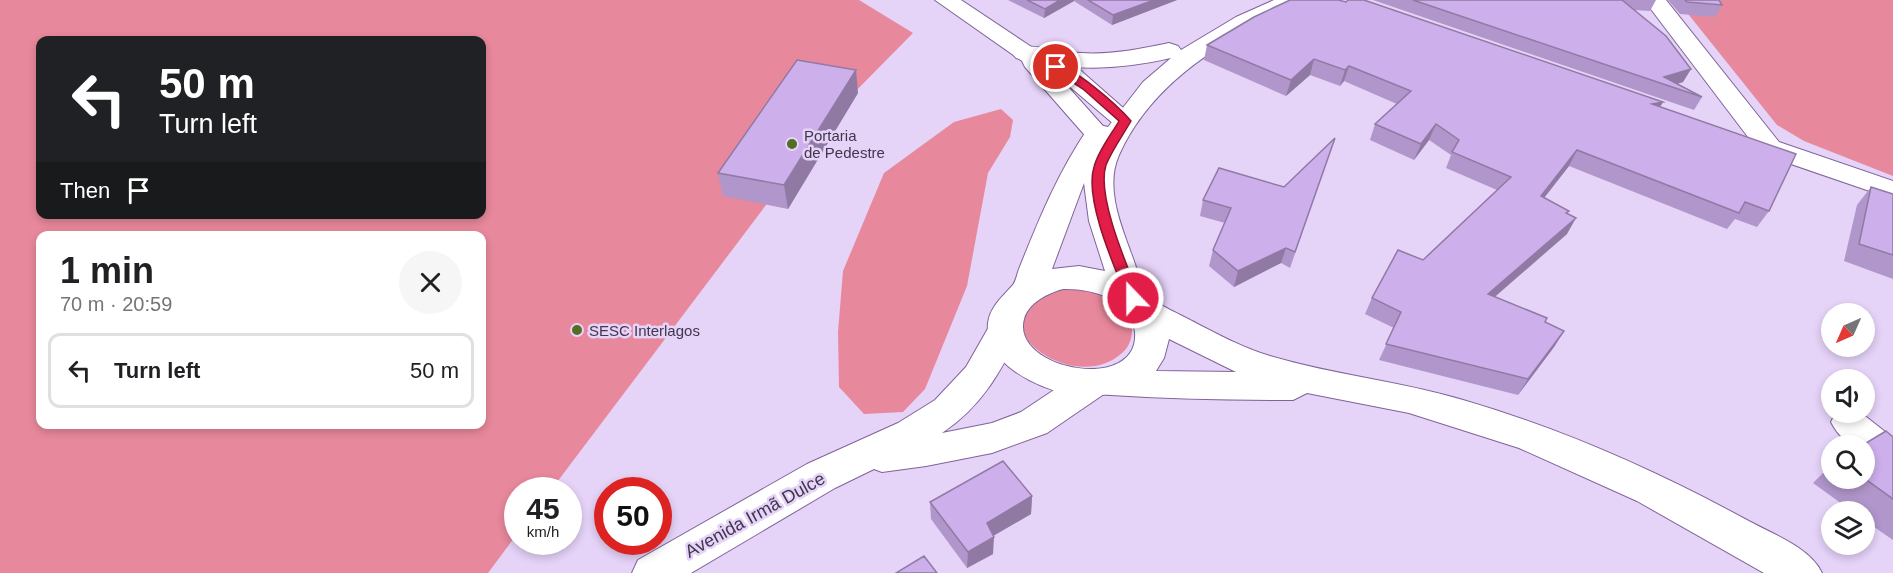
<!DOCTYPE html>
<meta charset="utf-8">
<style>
:root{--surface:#fff;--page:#f6f6f6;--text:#202124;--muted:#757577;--line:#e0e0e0}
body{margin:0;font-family:Helvetica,sans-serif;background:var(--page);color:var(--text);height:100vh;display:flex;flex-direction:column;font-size:22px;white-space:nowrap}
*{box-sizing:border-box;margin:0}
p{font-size:20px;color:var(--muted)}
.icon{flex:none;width:33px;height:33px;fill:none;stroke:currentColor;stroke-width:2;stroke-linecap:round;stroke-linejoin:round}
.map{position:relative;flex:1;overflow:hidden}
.details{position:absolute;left:36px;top:231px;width:450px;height:198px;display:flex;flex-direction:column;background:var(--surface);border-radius:12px;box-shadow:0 3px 9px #0003}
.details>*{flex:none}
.guide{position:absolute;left:36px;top:36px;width:450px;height:183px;border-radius:12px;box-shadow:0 3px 9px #0003;background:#202124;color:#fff;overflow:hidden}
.needle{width:39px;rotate:225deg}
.tools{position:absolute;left:1821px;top:303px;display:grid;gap:12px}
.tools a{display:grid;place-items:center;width:54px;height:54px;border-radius:50%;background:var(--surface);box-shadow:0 3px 9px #0003;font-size:30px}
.speed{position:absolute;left:504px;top:477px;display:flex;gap:12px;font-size:30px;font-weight:700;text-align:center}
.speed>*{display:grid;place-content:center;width:78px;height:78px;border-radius:50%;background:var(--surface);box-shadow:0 3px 9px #0003;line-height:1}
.speed small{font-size:15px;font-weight:400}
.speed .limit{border:9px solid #d22;background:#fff;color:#111}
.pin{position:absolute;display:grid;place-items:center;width:51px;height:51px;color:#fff;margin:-26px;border:3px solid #fff;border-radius:50%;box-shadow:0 2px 6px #0007}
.me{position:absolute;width:66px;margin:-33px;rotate:338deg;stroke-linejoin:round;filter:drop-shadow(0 0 4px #0008)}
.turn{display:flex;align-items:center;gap:21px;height:126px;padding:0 24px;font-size:27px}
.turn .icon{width:78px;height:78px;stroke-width:2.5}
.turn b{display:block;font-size:42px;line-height:51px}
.then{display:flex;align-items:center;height:57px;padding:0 24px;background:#0003;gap:12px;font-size:22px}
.round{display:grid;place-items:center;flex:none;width:63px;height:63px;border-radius:32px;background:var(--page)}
.overview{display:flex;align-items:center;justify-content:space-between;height:102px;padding:0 24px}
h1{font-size:36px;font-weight:700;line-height:45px}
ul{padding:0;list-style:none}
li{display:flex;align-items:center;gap:18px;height:75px;margin:0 12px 9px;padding:0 12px;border:3px solid var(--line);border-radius:12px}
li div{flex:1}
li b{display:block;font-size:22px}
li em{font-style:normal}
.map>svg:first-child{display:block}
</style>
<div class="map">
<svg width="1893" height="573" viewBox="0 0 1893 573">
<rect width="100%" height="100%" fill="#e5d3f8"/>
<!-- green -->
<path fill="#e8889c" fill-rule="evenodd" d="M 0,0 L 859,0 L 913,33 L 840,107 L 551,490 L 518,490 L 517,534 L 488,573 L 0,573 ZM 40,40 L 482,40 L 482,214 L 40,214 ZM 40,236 L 482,236 L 482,424 L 40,424 Z
M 1677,0 L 1893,0 L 1893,176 L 1804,141 L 1777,125 Z
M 1001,109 L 1013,120 L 1010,137 L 988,173 L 967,286 L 925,389 L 903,412 L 864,414 L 839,387 L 838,332 L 843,271 L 884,173 L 954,122 Z
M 1064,287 C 1090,287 1130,297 1132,329 C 1132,339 1129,347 1122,353 C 1079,393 987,336 1034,299 C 1042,294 1055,291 1064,287 Z"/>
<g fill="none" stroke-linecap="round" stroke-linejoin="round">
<defs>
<path id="minor" d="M 935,0 L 961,0 L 1033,48 L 1080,70 L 1138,121 L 1134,126 L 1125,129 L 1116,126 L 1061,79 L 1111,135 L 1107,140 L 1098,143 L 1089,140 L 1025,67 L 1022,61 Z
M 1644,0 L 1666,0 L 1779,142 L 1893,181 L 1893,199 L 1747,149 L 1743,143 L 1748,137 Z
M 1836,412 L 1860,412 L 1893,438 L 1893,472 L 1881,468 L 1864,455 L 1864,446 C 1849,446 1838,436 1831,422 Z"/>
<path id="tertiary" d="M 1006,314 L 1018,318 L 1023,327 C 1001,370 984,405 942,433 L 992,423 L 1021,412 L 1078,374 L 1091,370 L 1104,374 L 1109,384 L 1104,394 L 1047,433 L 992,453 L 926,466 L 882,472 L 874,469 L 835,488 L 691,573 L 632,573 L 638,560 L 807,464 L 898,423 L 935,400 L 966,367 L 994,318 Z"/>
<path id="secondary" d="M 1274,0 L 1308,0 L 1304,5 C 1231,34 1153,79 1119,155 C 1105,186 1120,223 1131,253 C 1137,268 1141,288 1153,299 C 1163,308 1180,314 1192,321 C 1217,334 1243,348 1270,356 C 1333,375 1400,381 1463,400 C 1562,429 1655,470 1745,519 C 1770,533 1810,547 1822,573 L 1764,573 L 1637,501 L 1519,448 L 1409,413 L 1307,393 L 1293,400 C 1232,400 1172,399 1111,395 C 1098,394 1084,397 1071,395 C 1039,388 984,365 988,323 C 990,307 1002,297 1012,286 C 1016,282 1017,274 1019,269 C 1039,219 1058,172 1089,127 L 1099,125 L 1108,127 L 1143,82 L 1171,58 C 1118,70 1069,72 1016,58 L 1012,53 L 1016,48 C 1036,43 1060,53 1081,53 C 1111,55 1140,49 1169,43 L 1178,46 L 1181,50 L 1236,17 ZM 1084,183 L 1089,221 L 1105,271 L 1079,266 L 1052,269 ZM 1063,289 C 1090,288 1131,298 1135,332 C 1140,394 1010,370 1024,319 C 1028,303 1048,293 1063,289 ZM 1169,339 L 1236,372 L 1156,371 L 1164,358 Z"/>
</defs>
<!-- minor casing -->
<use href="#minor" stroke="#7f639a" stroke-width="2"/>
<!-- tertiary casing -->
<use href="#tertiary" stroke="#7f639a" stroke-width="2"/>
<!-- secondary casing -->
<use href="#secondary" stroke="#7f639a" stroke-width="2"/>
<!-- minor -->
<use href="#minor" fill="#fff" fill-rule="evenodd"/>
<!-- tertiary -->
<use href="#tertiary" fill="#fff" fill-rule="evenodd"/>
<!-- secondary -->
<use href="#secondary" fill="#fff" fill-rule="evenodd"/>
</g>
<!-- wall -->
<path fill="#b096ca" d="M 1008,0 L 1177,0 L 1112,25 L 1074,1 L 1044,18 Z
M 1373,0 L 1656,0 L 1650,11 L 1634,10 L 1691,69 L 1683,82 L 1677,84 L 1702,97 L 1694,110 Z
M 1668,0 L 1719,0 L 1722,5 L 1715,17 L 1680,14 Z
M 1207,45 L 1663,102 L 1660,107 L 1769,211 L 1757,227 L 1735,219 L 1727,229 L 1569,166 L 1544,198 L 1567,214 L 1567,234 L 1495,297 L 1564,331 L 1554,347 L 1518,395 L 1379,360 L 1394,328 L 1365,314 L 1372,298 L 1423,260 L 1497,190 L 1446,168 L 1451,155 L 1429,140 L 1414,160 L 1370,140 L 1375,124 L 1397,104 L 1344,81 L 1340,86 L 1310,75 L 1286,96 L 1204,60 Z
M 858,93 L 788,209 L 723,196 L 718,173 Z
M 1335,138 L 1290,268 L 1281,263 L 1234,287 L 1209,266 L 1213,250 L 1225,223 L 1200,216 L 1203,200 L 1284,187 Z
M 1871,187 L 1893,194 L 1893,279 L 1844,261 L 1857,205 Z
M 1893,437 L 1893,540 L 1864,520 L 1864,512 L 1853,512 L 1813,483 L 1832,464 L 1832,478 L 1864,478 Z
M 1032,496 L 1031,514 L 993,536 L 993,554 L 967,568 L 931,519 L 930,502 Z"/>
<!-- shaded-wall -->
<path fill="#907aa4" d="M 1060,0 L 1074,0 L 1074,1 L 1044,18 L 1045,9 Z
M 1154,0 L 1177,0 L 1112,25 L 1113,15 Z
M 1314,59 L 1310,75 L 1286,96 L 1291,80 Z
M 1349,66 L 1344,81 L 1340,86 L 1345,70 Z
M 1691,69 L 1683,82 L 1669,86 L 1664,77 Z
M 856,70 L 858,93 L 788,209 L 784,185 Z
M 1663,102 L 1653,118 L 1652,104 Z
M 1436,124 L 1429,140 L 1414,160 L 1421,144 Z
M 1577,150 L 1569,166 L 1533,212 L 1541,196 Z
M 1576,218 L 1567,234 L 1479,310 L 1488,294 Z
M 1286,248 L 1281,263 L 1234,287 L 1238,271 Z
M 1564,331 L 1554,347 L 1518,395 L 1528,379 Z
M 1032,496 L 1031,514 L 986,540 L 987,523 Z
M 994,537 L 993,554 L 967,568 L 968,552 Z"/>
<!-- building -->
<path fill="#cdafeb" stroke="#907aa4" stroke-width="1.5" d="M 1027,0 L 1060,0 L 1045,9 Z
M 1088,0 L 1154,0 L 1113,15 Z
M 1290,0 L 1338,0 L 1346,2 L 1348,0 L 1364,0 L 1663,102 L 1652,104 L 1796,154 L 1769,211 L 1745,202 L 1739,213 L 1577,150 L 1541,196 L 1569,211 L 1566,213 L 1576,218 L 1488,294 L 1547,318 L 1545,322 L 1564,331 L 1528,379 L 1386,344 L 1401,312 L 1372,298 L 1398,250 L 1423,260 L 1511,177 L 1452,152 L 1459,140 L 1436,124 L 1421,144 L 1375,124 L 1411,91 L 1349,66 L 1345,70 L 1314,59 L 1291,80 L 1207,45 L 1254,17 Z
M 1413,0 L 1622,0 L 1666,36 L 1691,69 L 1664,77 L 1702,97 Z
M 1685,0 L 1719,0 L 1722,5 L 1687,2 Z
M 797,60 L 856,70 L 784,185 L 718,173 Z
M 1335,138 L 1295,252 L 1286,248 L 1238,271 L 1213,250 L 1231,208 L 1203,200 L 1219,168 L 1284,187 Z
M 1871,187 L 1893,194 L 1893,255 L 1859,244 Z
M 1886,431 L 1893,437 L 1893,499 L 1864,478 L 1864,446 L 1861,446 Z
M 1003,461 L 1032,496 L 987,523 L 994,537 L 968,552 L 930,502 Z
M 924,556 L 937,573 L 896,573 Z"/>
<!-- route -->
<path fill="#e11d48" stroke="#92132f" stroke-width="1.5" d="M 1052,65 C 1070,62 1119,107 1131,121 C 1123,135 1112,150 1106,165 C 1096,196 1128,268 1140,298 L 1138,301 L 1129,301 L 1127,298 C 1114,266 1084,199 1094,167 C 1098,151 1111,135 1119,121 L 1083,89 L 1052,69 Z"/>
<!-- markers -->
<g fill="#536e22" stroke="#e5d3f8" stroke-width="2">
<circle cx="792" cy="144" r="6"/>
<circle cx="577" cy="330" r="6"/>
</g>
<g text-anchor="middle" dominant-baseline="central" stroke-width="5" stroke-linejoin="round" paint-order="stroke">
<!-- poi labels -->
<g font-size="15" fill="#42364e" stroke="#e5d3f8" text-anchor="start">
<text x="804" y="135">Portaria<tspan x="804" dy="17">de Pedestre</tspan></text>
<text x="589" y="330">SESC Interlagos</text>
</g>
<!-- near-street labels -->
<g font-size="18" fill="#42364e" stroke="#e5d3f8">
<text transform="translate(755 515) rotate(-29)">Avenida Irmã Dulce</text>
</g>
</g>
</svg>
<div class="tools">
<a><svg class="needle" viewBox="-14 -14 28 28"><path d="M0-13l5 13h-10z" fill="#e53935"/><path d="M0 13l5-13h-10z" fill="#757577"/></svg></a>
<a><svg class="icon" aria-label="sound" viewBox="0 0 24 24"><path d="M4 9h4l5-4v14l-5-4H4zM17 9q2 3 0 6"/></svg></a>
<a><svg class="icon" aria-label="search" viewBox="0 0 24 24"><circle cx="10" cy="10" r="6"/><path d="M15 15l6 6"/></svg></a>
<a><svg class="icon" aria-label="layers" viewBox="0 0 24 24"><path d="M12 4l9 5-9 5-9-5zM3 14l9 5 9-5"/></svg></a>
</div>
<div class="speed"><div>45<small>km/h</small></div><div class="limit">50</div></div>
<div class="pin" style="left:1056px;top:67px;background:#d93025"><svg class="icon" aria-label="arrive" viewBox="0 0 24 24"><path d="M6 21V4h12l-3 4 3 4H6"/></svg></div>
<svg class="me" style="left:1133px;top:298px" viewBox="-20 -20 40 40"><circle r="17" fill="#e11d48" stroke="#fff" stroke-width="3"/><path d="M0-11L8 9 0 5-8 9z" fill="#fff"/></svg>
<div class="guide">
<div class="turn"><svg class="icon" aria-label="left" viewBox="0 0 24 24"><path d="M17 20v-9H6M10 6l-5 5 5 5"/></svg><div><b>50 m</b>Turn left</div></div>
<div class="then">Then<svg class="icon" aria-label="arrive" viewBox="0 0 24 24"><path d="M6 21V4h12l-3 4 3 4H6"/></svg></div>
</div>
<section class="details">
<div class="overview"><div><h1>1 min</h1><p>70 m · 20:59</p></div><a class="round"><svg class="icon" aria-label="close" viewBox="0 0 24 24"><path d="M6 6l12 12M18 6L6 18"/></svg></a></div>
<ul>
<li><svg class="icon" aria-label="left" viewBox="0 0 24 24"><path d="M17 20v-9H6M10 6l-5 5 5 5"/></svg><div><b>Turn left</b></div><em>50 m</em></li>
</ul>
</section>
</div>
